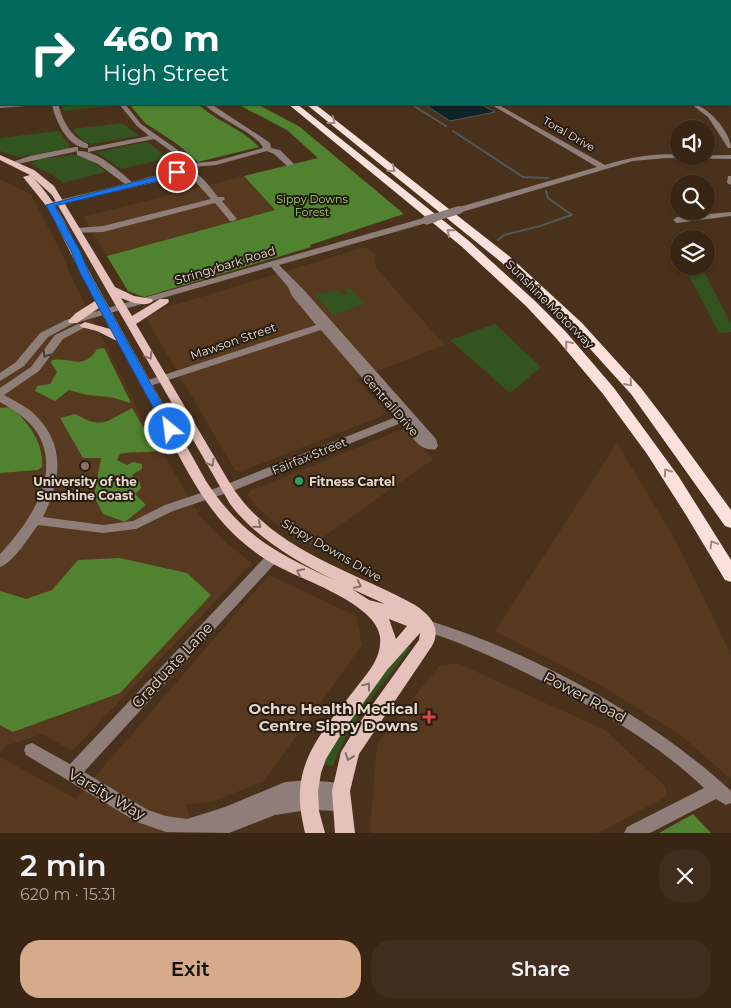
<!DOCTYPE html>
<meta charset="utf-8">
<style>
:root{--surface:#382514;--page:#3f2d1d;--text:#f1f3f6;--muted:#aba5a0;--line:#524234;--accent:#d6ab8b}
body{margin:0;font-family:Montserrat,sans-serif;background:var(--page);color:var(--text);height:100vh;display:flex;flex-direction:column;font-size:19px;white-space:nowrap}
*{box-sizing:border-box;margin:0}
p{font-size:16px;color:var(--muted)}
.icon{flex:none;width:28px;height:28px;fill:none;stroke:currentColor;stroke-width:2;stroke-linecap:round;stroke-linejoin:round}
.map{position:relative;height:833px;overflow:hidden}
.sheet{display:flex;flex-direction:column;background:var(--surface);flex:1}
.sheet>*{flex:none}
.banner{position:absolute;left:0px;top:0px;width:731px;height:105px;box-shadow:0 1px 4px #0004,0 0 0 1px var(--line);background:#00695c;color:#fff;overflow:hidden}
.fabs{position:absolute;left:670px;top:120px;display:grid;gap:10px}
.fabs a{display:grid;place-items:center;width:45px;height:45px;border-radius:50%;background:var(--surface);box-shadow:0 1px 4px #0004,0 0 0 1px var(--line);font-size:25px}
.pin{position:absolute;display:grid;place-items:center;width:42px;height:42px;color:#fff;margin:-21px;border:2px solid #fff;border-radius:50%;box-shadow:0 1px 5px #0007}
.me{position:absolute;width:55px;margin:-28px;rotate:331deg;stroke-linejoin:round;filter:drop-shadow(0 0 4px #0008)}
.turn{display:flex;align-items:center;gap:18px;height:105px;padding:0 20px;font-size:22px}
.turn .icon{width:65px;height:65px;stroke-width:2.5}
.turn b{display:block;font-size:35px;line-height:42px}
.round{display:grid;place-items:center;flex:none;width:52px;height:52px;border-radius:20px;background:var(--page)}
.head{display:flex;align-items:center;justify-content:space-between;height:85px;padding:0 20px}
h1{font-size:30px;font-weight:600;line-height:38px}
.primary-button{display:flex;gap:10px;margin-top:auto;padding:10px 20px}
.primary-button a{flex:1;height:58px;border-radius:20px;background:var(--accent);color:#111;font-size:20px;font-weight:600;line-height:58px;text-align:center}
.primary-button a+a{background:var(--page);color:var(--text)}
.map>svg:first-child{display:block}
</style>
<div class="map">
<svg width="731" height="833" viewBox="0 0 731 833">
<rect width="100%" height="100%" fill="#4a311b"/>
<!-- built -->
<path fill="#57391f" d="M 244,176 L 275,210 L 107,256 L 83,217 Z
M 0,179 L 31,194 L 66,262 L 68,270 L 141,416 L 200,516 L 226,543 L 252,563 L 72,751 L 42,734 L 6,746 L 0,753 Z
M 365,247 L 375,254 L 376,268 L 445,345 L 356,379 L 386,412 L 382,416 L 240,472 L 235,470 L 146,318 L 165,308 Z
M 405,428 L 433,459 L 312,545 L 284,531 L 255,505 L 248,495 L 250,491 Z
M 617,443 L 677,543 L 731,655 L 731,779 L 679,734 L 600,685 L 495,631 Z
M 269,575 L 356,616 L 362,645 L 264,781 L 214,801 L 186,805 L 195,833 L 0,833 L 0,757 L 76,799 Z
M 457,663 L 605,730 L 665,786 L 667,796 L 598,833 L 371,833 L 370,830 L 377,744 L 439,666 Z"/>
<!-- green -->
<path fill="#34541f" d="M 65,104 L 109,104 L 110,106 L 64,111 L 62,106 Z
M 122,123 L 140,136 L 91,144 L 83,141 L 72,129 Z
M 58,131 L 69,144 L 69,148 L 19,157 L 0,151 L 0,138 Z
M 145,142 L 149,143 L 168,158 L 121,169 L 97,152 Z
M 77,155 L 88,159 L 106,172 L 63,183 L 53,175 L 30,164 L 39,159 Z
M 684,266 L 701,266 L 731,324 L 731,332 L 719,333 Z
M 349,288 L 365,304 L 333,315 L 315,295 L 337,290 L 342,295 L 348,294 L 344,289 Z
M 495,324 L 541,367 L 510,393 L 450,340 Z
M 406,645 L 411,647 C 383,685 349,721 333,766 L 323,764 L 343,728 Z"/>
<!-- forest -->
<path fill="#50822f" d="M 150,104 L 198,104 C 217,122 243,129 259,147 L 198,162 L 177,144 L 145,123 L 131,106 Z
M 237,104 L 257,104 L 300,127 L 404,214 L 310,245 L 311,247 L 144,297 L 128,291 L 107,256 L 275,210 L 244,176 L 318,158 L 287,130 Z
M 104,348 L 131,403 L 110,397 L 87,395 L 69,390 L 55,401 L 35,391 L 37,386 L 50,384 L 57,372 L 51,363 L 52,360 C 71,357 84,371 97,349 Z
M 11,407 C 29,423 44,443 42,467 L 38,470 L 0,473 L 0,408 Z
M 132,408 L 157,451 C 144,453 133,451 120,454 L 117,460 L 127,465 L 133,462 L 142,464 L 142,469 L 133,474 L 132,480 L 140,482 L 141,488 L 135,494 L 146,505 L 125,522 L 103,514 L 94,496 L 101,458 L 83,458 L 60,418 L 75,414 C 104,430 106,421 132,408 Z
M 120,558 L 187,573 L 211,595 L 120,693 L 13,732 L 0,725 L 0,591 L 26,599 L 52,590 L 78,560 Z
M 693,814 L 711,833 L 659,833 Z"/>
<!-- water -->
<path fill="#102326" stroke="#515958" d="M 424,104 L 480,104 L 495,112 L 450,121 Z"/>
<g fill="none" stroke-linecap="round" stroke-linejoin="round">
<!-- stream -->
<path stroke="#515958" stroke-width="2" d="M 411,104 L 446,126
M 453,131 L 523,177 L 548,178
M 498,240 L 504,235 L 540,226 L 572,215 L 548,198 L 546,191"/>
<!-- minor -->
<path fill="#8e7d79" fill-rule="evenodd" d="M 186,0 L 193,0 L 194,1 L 188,1 Z
M 463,0 L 471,0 L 472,1 L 465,1 Z
M 0,104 L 28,104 L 25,106 L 0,108 Z
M 52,104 L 58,104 C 63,121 70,137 88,144 L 88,148 C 68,149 55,120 52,104 Z
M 119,104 L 125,104 L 141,124 L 196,163 L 216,161 L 263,148 C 258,134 217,118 204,104 L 211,104 L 263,138 L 270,143 L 271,148 L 280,150 L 294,164 L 287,166 L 274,154 L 267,151 L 216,165 L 193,167 L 154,139 L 88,152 L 88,148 L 149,136 L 137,126 Z
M 490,104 L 497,104 L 605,165 C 629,157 653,154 679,154 L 679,156 L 729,155 L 731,155 L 731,159 L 666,158 L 633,161 L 462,212 L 456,212 L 456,208 L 597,167 Z
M 691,104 C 707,104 731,133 731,148 L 728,148 L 708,117 Z
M 75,147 L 78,147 L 78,151 L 13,165 L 9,163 L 30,156 Z
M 77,151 C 97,150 118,170 132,182 C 148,178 182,166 197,174 C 205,179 212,190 218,197 L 224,197 L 225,199 L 222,201 L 237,219 L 233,221 L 230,221 L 215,203 L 103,232 L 74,233 L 74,229 L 77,228 L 103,226 L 211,199 L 193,179 L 187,175 L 47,207 L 47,203 L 125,184 L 98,164 L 77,155 Z
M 728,176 L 731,176 L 731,185 L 727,183 Z
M 731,212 L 731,216 L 677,223 L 673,220 L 677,217 Z
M 427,217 L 431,220 L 430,222 L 279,265 L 303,289 L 436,439 L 438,446 L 436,449 C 420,453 410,434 401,423 L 230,492 L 173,511 L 136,529 L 103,533 L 38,525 C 30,536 13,563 0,567 L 0,554 C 29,523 62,476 38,434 C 29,419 14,410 0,402 L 0,388 L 31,367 L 55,335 L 78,324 L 86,324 L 87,326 L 63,339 L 39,371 L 4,395 C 13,400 23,405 31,411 C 66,442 62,478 43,517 L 103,525 L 133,521 L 165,505 L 222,486 L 396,417 L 321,330 L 150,386 L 142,386 L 141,384 L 142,382 L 316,325 L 292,296 L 288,287 L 271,267 L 72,324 L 48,337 L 24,366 L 0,381 L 0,373 L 16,362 L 40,333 L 66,320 Z
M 273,552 L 278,554 L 280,557 L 278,560 L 84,772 L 148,810 L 166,816 L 187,819 L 225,807 L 285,782 L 308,780 L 341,783 L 347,786 L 349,791 L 345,797 L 349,803 L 347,808 L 341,811 L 308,810 L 275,815 L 229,833 L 166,832 L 137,822 L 26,755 L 24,750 L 26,745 L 32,743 L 70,764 L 268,554 Z
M 427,620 C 534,653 649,715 731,791 L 731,803 L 726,805 L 716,799 L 650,833 L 624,833 L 627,827 L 704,788 C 659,745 604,713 548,684 C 507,663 466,644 422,630 L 420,626 L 422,622 Z"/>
<!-- major -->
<path fill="#e5c1bb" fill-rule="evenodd" d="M 191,0 L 199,0 L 200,1 L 192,1 Z
M 0,52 L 1,52 L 1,57 L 0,57 Z
M 0,155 L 34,170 L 54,186 L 115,287 L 134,296 L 152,299 L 153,301 C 146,308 130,302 121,298 L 132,316 L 160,299 L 168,299 L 169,301 L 168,303 L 136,324 L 231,485 C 272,550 351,570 415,605 C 430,615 442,628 432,646 L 359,754 L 350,791 L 355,833 L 335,833 L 332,791 L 341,752 L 355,729 L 419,640 L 420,633 L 387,670 L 343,731 L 326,759 L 321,773 L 318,791 L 319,811 L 325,833 L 305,833 C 302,819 299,806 300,792 C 301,750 335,716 359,684 C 370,670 382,656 380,637 C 377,605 306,581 281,568 C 268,562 257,554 246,545 C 210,516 189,475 168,435 C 151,404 134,372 117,341 L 97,331 L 81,327 L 80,325 L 85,322 L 110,329 L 99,308 L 77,323 L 69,323 L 68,321 L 76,313 L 95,301 L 48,208 L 23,177 L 30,175 L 0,160 ZM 30,175 L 52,195 L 230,504 C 256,538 296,561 334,580 C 277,553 242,536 206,481 C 168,413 129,344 91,275 C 73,241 60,203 30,175 ZM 352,589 L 385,604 L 369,600 ZM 389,619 L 407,626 L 396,639 Z"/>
<!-- highway -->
<path fill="#fbe1dc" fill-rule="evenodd" d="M 0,0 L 11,0 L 11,1 L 1,2 Z
M 22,0 L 37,0 L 37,1 L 22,1 Z
M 51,0 L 65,0 L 65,1 L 51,1 Z
M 288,104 L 297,104 L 469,241 L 535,301 L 566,332 L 614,388 L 679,477 L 731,560 L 731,582 L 725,580 L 686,515 L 647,454 L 603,394 L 556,338 L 526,306 L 461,246 Z
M 306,104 L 315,104 L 509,256 L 582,323 L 641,388 L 667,422 L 731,510 L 731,528 L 725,526 L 631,394 L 572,329 L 501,262 Z"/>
<!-- minor-bridge-far1 -->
<path stroke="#8e7d79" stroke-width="8" d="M 430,219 L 459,210"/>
<!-- minor-bridge -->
<path stroke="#8e7d79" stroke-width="9" d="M 427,220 L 434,218"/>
</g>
<!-- one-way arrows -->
<defs><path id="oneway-chevron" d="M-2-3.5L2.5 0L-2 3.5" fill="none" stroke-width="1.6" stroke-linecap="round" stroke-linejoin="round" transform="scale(1.25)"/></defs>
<g stroke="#9c8881">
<use href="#oneway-chevron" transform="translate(332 121) rotate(38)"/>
<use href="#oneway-chevron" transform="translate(392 169) rotate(39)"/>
<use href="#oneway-chevron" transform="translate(450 232) rotate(-140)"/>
<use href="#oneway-chevron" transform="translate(568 344) rotate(-131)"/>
<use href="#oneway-chevron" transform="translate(629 383) rotate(49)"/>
<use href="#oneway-chevron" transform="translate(667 472) rotate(-125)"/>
<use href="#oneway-chevron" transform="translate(713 544) rotate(-121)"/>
</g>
<use stroke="#4b3e36" href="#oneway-chevron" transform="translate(46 354) rotate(122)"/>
<g stroke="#866e66">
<use href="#oneway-chevron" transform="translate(149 356) rotate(59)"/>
<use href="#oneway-chevron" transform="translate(211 463) rotate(60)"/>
<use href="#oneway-chevron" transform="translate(258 525) rotate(40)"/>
<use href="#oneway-chevron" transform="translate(300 572) rotate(-153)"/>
<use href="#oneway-chevron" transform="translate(358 585) rotate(26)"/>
<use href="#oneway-chevron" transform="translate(367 686) rotate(-53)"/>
<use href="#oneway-chevron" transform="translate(349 757) rotate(109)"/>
</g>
<!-- route -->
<path fill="#1a73e8" stroke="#114b97" d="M 177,169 L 180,170 L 180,173 L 170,178 L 55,206 L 80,251 L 89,273 L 176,429 L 170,432 L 165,429 L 80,273 L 71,251 L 46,205 L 165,174 Z"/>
<!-- markers -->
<circle fill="#8d6e63" stroke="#271c12" stroke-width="2" cx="85" cy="466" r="5"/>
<circle fill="#2e9e5b" stroke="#271c12" stroke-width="2" cx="299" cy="481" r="5"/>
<path fill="#e0444e" stroke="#271c12" stroke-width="2" d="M426.5 709.5h5v5h5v5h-5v5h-5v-5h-5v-5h5z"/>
<g text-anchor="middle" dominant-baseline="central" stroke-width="4" stroke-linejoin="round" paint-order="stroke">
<!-- far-street labels -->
<g font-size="11" fill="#e8d8cb" stroke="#271c12">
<text transform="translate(569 134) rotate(30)">Toral Drive</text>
</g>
<!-- far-park labels -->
<g font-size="11" fill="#93d66a" stroke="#271c12">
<text x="312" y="199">Sippy Downs<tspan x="312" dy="13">Forest</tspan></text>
</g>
<!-- street labels -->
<g font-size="12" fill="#e8d8cb" stroke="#271c12">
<text transform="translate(225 265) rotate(-17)">Stringybark Road</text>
<text transform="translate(550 304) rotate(45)">Sunshine Motorway</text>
<text transform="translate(233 341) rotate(-19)">Mawson Street</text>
<text transform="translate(391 405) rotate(49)">Central Drive</text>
<text transform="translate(309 456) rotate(-22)">Fairfax Street</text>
<text transform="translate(332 550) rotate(30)">Sippy Downs Drive</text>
</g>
<!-- poi labels -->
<g font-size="12" font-weight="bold" fill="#e8d8cb" stroke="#271c12">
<text x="85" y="481">University of the<tspan x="85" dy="14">Sunshine Coast</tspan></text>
<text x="309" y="481" text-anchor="start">Fitness Cartel</text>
</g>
<!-- near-street labels -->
<g font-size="15" fill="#e8d8cb" stroke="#271c12">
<text transform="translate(172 665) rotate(-47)">Graduate Lane</text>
<text transform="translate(585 697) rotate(28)">Power Road</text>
<text transform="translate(107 794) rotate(30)">Varsity Way</text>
</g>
<!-- near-poi labels -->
<g font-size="15" font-weight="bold" fill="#e8d8cb" stroke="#271c12" text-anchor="end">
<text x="418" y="708">Ochre Health Medical<tspan x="418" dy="17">Centre Sippy Downs</tspan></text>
</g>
</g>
</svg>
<div class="fabs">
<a><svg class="icon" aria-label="sound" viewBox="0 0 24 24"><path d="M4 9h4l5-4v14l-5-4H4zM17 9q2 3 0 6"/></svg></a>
<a><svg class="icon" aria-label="search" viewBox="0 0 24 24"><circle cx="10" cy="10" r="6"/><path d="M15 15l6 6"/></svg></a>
<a><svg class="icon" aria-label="layers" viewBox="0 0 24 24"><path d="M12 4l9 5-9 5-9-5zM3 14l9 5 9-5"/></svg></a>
</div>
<div class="pin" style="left:177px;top:172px;background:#d93025"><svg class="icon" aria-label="arrive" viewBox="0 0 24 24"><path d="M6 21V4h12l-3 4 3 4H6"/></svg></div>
<svg class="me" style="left:170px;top:429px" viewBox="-20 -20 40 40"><circle r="17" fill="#1a73e8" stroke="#fff" stroke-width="3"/><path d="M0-11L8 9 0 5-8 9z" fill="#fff"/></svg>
<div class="banner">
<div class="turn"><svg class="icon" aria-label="right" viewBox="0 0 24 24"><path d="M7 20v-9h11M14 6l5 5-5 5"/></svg><div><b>460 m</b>High Street</div></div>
</div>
</div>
<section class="sheet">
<div class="head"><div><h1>2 min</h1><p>620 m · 15:31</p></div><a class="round"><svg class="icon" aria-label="close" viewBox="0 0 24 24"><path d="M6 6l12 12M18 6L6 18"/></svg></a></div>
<div class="primary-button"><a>Exit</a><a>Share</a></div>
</section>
